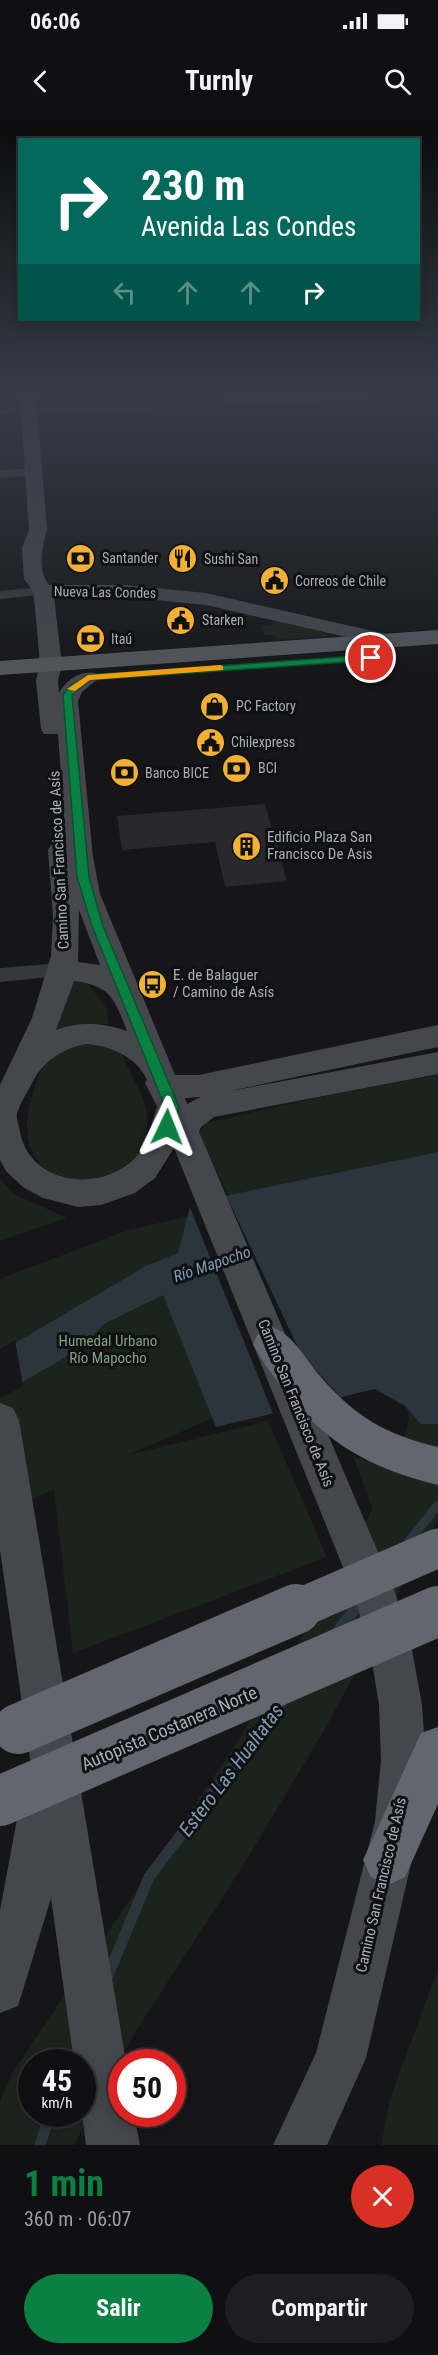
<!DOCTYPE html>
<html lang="es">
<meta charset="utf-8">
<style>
:root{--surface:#101012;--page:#1e1e20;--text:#f1f3f6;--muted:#9c9d9f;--line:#303032;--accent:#0b8043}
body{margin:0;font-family:"Roboto Condensed",sans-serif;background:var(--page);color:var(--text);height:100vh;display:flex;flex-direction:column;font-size:22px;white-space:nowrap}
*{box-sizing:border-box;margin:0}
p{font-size:20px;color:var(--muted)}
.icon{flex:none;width:33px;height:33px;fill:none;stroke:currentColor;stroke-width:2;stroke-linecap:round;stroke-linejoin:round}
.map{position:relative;height:2025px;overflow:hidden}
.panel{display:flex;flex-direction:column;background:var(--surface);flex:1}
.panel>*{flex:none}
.guide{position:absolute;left:18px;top:18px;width:402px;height:183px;border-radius:0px;box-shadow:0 3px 15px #0003,0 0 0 2px var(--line);background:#00695c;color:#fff;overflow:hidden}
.speed{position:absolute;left:18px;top:1929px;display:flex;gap:12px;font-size:30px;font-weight:700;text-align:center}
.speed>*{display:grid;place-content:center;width:78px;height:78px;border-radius:50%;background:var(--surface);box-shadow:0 3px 15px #0003,0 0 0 2px var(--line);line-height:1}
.speed small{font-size:15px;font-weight:400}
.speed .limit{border:9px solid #d22;background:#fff;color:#111}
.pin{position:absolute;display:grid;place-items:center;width:51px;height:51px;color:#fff;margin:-26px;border:3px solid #fff;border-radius:50%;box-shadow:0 2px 6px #0007}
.me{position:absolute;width:66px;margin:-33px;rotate:2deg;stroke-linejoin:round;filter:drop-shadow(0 0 4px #0008)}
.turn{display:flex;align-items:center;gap:21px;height:126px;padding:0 24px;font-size:27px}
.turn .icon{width:78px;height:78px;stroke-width:2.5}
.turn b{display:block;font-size:42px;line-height:51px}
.lanes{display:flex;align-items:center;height:57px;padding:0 24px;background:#0003;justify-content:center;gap:30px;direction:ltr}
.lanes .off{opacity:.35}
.round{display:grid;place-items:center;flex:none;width:63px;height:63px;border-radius:32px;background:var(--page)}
.headline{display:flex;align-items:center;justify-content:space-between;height:102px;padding:0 24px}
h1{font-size:36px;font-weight:700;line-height:45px;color:var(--accent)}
.cta{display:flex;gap:12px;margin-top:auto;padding:12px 24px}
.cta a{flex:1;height:69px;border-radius:36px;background:var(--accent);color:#fff;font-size:24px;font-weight:700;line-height:69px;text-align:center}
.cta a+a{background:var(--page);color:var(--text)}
.status{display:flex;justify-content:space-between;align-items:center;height:42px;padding:0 30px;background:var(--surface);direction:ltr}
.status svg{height:16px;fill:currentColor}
header{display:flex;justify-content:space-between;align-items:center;height:78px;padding:0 24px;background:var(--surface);font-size:27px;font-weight:700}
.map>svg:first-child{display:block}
</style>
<div class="status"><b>06:06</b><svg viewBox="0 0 49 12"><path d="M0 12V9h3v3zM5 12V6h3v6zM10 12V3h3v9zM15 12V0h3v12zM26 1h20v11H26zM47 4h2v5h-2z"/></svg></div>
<header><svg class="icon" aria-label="back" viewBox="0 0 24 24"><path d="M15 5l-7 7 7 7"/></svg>Turnly<svg class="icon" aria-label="search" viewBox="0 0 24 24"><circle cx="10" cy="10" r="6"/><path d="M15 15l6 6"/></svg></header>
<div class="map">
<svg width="438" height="2025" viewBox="0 0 438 2025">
<rect width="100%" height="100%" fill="#161618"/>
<!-- green -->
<path fill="#1c231d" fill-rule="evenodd" d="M 272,502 L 286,502 L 330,514 L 324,517 L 276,520 L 275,515 L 264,515 L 261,505 L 272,505 Z
M 71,860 L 87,862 L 106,888 L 109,904 L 83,905 L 54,912 L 62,895 Z
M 78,922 L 94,923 L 120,931 C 127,948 145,977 147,994 C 155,1082 0,1087 31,980 C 35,969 39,950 47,942 C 53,934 69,928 78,922 Z
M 438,955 L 438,1032 L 229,1075 L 201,1022 L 200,1012 L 206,1003 L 339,973 Z
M 438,1040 L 438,1400 L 326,1607 L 239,1752 L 132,1917 L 74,2025 L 0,2025 L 0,1981 L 14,1950 L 232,1630 L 357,1429 L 372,1387 L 353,1336 L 388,1349 C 408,1311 423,1292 386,1259 L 241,1286 L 125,1336 L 268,1301 L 327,1437 L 73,1533 L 54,1369 L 0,1394 L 0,1159 L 128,1110 ZM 32,1942 L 82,1942 L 82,1994 L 32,1994 Z
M 0,1059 L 14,1074 L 67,1098 L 0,1121 Z
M 438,1849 L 438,2025 L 381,2025 L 390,1979 Z"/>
<!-- water -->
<path fill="#2c353c" d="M 438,1032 L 438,1304 L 421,1304 L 405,1286 L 375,1269 L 216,1307 L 163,1175 L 104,1204 L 83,1227 L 0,1275 L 0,1232 L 146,1146 L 178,1133 L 190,1087 L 229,1075 Z"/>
<!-- pier -->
<path fill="#161618" d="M 225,1073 L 301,1234 L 342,1279 L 274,1296 L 189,1085 Z
M 15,1220 L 23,1266 L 0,1278 L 0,1229 Z"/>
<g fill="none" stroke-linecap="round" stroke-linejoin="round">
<!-- stream-far1 -->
<path stroke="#2c353c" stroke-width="9" d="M 405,1426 L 438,1385
M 354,1491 L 362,1480"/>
<!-- stream -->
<path stroke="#2c353c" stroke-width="11" d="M 336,1513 L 355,1489
M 107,1858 L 149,1757 L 284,1579
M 40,2025 L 50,1994"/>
</g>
<!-- building -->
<path fill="#29292c" d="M 265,684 L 287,761 L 225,767 L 215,722 L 122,730 L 117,696 Z"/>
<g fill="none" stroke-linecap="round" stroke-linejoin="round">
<!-- street -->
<path fill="#37383d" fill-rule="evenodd" d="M 272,277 L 371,277 L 366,280 L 0,295 L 0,289 Z
M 34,348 L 40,352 L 38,355 L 0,358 L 0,350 Z
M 43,467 L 50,471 L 48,474 L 0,479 L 0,471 Z
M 62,843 L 69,845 L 72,850 L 69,855 L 0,862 L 0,848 Z"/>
<!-- secondary -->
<path fill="#45474d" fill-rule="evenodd" d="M 20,277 L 36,277 L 47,410 C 42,427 37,450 49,465 L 125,465 L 206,473 L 386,514 L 393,516 L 397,520 L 393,524 L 386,526 L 206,485 L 125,477 L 54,477 L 62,545 L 58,560 L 59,573 C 66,560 80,550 96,553 L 99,558 L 82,572 L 78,581 L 93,737 L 100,774 L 175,955 L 199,955 L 438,905 L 438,927 L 225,972 L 438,932 L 438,954 L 214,997 L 201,1007 L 199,1012 L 395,1472 L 412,1530 L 422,1585 L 426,1641 L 421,1701 L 366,1938 L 327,2025 L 273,2025 L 316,1933 L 375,1701 L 381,1641 L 379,1585 L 370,1530 L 353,1472 L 174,1028 L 155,1058 L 135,1073 L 101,1085 L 78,1087 L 43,1078 L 23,1067 L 6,1051 L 0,1040 L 0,965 L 32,898 L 51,836 L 53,796 L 48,730 L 52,724 L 66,723 L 58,614 L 44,614 L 41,609 L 36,560 L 40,545 L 35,487 L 33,471 L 24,459 L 22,428 L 29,410 ZM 79,790 L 100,845 L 78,842 ZM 74,861 C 111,866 114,878 127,911 C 102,903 81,901 56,910 ZM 87,924 C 111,926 137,937 147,960 L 145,963 L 157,986 C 151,1005 148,1025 133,1040 C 98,1073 30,1064 20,1012 C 19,1006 16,999 17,994 C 20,984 26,974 31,965 C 42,942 62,928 87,924 ZM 201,977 L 187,984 L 185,978 L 199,977 Z
M 0,1283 L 13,1288 L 19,1300 L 126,1942 L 122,1942 L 122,1994 L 134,1994 L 140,2025 L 86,2025 L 82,1994 L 82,1942 L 74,1942 L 51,1778 L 18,1886 L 0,1893 L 0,1790 L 24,1662 L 31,1646 L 0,1430 Z"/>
<!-- primary -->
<path fill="#53555c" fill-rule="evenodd" d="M 438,510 L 438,524 L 0,555 L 0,541 Z"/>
<!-- highway -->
<path fill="#63666e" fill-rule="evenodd" d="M 272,1207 C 294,1215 305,1239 320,1256 C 355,1297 387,1315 438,1327 L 438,1365 C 370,1348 328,1325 284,1270 C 273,1255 261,1241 253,1224 L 259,1212 Z
M 438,1607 L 438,1684 L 405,1757 L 388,1765 L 371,1757 L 363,1740 L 421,1613 Z"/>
<!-- highway-bridge-far1 -->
<path stroke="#63666e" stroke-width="39" d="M 293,1491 L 438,1428"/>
<!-- highway-bridge -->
<path stroke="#63666e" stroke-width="50" d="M 18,1609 L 296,1489
M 0,1681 L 438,1491"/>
</g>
<!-- sky -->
<linearGradient id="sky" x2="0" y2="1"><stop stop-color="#0c0c0d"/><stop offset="0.49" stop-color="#363c48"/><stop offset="1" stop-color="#363c48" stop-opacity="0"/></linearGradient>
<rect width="438" height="561" fill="url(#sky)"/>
<!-- route -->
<path fill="#0b8043" stroke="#07532c" stroke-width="1.5" d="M 371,535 L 376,538 L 374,540 L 90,560 L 72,575 L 89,757 L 103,806 L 179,987 L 172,1010 L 162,1010 L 160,1007 L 165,987 L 92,806 L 77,757 L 63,575 L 70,566 L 88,555 Z"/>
<!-- slow -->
<path fill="#f59e0b" d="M 220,545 L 223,546 L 223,550 L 90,560 L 75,571 L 67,569 L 88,555 Z"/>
<!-- icons -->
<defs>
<symbol id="bank-disc" viewBox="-11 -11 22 22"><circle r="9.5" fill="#f2b134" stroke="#111113"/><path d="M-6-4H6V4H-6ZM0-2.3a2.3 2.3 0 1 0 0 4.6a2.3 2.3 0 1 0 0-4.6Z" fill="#111"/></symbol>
<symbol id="restaurant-disc" viewBox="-11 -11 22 22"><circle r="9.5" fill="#f2b134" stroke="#111113"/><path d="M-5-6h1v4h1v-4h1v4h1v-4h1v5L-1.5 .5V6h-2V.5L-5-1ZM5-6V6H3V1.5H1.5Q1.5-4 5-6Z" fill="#111"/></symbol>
<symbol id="civic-disc" viewBox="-11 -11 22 22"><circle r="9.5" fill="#f2b134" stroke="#111113"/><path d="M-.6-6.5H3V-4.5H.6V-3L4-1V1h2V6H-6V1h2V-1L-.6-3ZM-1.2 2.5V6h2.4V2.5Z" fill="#111"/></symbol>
<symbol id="shop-disc" viewBox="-11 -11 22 22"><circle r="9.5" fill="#f2b134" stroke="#111113"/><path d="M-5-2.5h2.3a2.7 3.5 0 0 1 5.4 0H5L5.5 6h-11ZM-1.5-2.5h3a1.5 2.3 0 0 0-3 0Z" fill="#111"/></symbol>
<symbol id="building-disc" viewBox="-11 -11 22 22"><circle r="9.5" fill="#f2b134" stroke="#111113"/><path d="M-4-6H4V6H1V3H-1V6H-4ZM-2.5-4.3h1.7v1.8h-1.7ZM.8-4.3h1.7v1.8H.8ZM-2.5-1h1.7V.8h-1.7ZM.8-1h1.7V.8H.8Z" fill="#111"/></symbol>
<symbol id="bus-disc" viewBox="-11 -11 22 22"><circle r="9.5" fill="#f2b134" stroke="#111113"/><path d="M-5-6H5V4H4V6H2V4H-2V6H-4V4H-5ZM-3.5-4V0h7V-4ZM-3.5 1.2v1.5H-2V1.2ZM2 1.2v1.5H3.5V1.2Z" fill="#111"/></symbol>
</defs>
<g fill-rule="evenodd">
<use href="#bank-disc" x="64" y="422" width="33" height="33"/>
<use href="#restaurant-disc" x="166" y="422" width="33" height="33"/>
<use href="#civic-disc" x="258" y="444" width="33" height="33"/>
<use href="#civic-disc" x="164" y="484" width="33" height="33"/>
<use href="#bank-disc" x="74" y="502" width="33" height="33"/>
<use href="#shop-disc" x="198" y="570" width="33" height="33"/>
<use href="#civic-disc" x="194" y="606" width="33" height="33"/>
<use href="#bank-disc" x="220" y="632" width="33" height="33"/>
<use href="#bank-disc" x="108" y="636" width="33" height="33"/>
<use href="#building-disc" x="230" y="710" width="33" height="33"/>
<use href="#bus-disc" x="136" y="848" width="33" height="33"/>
</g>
<g text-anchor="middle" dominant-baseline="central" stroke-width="6" stroke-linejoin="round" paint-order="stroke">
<!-- far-poi labels -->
<g font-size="14" fill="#a8adb8" stroke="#111113" text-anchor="start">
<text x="102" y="438">Santander</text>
<text x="204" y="439">Sushi San</text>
<text x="295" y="461">Correos de Chile</text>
<text x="202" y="500">Starken</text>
<text x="111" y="519">Itaú</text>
<text x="236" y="586">PC Factory</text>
<text x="231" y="622">Chilexpress</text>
<text x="258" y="648">BCI</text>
<text x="145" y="653">Banco BICE</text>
</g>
<!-- far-street labels -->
<g font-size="14" fill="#a8adb8" stroke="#111113">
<text transform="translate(105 472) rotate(1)">Nueva Las Condes</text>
</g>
<!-- poi labels -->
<g font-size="15" fill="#a8adb8" stroke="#111113" text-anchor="start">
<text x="267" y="717">Edificio Plaza San<tspan x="267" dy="17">Francisco De Asis</tspan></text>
<text x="173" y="855">E. de Balaguer<tspan x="173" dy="17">/ Camino de Asís</tspan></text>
</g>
<!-- street labels -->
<g font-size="15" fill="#a8adb8" stroke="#111113">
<text transform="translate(59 740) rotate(-93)">Camino San Francisco de Asís</text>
<text transform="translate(296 1283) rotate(68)">Camino San Francisco de Asís</text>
<text transform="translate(381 1765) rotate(-77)">Camino San Francisco de Asís</text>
</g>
<!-- park labels -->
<g font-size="15" fill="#7fa381" stroke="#111113">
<text x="108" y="1221">Humedal Urbano<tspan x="108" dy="17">Río Mapocho</tspan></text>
</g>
<!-- water labels -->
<g font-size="16" font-style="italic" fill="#7f9bb3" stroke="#111113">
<text transform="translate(212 1144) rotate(-19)">Río Mapocho</text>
</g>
<!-- near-street labels -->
<g font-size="18" fill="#a8adb8" stroke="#111113">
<text transform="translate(169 1608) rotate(-23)">Autopista Costanera Norte</text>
</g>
<!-- near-water labels -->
<g font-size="20" font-style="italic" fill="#7f9bb3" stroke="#111113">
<text transform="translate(231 1650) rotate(-53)">Estero Las Hualtatas</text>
</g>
</g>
</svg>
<div class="speed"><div>45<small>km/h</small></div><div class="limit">50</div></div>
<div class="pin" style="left:371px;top:538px;background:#d93025"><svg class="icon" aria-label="arrive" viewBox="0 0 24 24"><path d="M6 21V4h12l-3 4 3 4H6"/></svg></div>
<svg class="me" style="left:167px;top:1007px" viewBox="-20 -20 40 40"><path d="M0-17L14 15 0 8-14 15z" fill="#0b8043" stroke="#fff" stroke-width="4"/></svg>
<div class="guide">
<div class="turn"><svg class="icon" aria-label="right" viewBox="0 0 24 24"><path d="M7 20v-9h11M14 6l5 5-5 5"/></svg><div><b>230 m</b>Avenida Las Condes</div></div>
<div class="lanes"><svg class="icon off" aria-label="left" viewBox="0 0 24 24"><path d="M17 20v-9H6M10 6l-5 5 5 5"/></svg><svg class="icon off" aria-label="ahead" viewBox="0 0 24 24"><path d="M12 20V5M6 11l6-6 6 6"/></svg><svg class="icon off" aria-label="ahead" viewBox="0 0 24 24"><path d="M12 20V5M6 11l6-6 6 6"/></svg><svg class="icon" aria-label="right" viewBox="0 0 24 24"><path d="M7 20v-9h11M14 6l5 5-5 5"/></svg></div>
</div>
</div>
<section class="panel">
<div class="headline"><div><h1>1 min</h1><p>360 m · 06:07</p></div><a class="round" style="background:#d93025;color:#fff"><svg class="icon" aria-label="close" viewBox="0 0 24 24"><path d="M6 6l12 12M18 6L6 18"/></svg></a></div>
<div class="cta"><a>Salir</a><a>Compartir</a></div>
</section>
